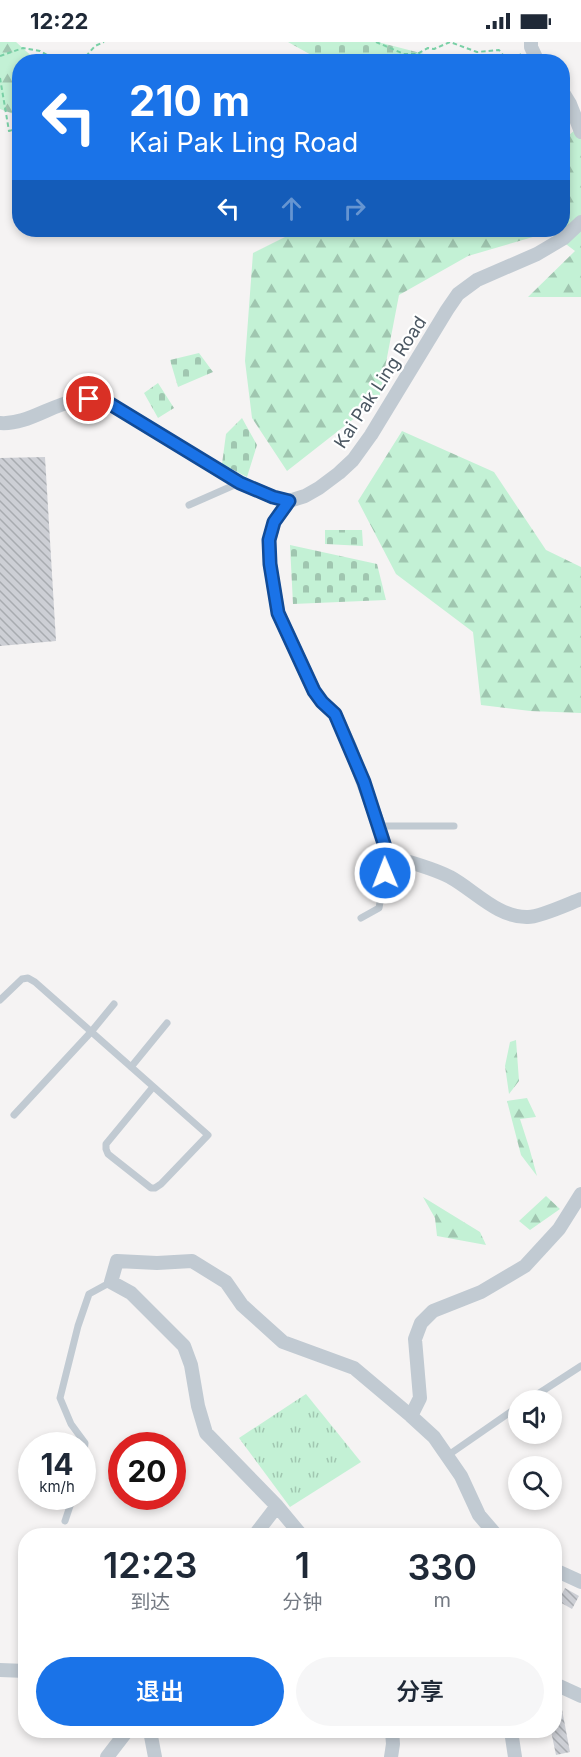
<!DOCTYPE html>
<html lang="zh">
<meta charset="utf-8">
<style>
:root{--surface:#fff;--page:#f6f6f7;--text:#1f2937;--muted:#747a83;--accent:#1a73e8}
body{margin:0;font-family:Inter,"Noto Sans SC",sans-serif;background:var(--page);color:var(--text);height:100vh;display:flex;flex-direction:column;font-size:22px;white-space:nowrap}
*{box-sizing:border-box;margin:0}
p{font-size:20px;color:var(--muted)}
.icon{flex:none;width:33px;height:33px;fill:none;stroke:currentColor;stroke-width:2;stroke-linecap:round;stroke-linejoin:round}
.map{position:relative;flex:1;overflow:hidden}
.panel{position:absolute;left:18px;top:1486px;width:544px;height:210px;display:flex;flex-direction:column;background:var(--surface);border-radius:24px;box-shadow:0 3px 9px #0003}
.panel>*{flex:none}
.top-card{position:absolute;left:12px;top:12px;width:558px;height:183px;border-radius:24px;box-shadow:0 3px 9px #0003;background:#1a73e8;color:#fff;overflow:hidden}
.tools{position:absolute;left:508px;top:1348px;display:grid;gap:12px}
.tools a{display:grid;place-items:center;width:54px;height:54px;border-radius:50%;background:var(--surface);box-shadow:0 3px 9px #0003;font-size:30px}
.speed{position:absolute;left:18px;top:1390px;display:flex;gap:12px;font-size:30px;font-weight:700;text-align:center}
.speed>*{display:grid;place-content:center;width:78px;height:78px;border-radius:50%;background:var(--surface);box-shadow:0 3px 9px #0003;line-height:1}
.speed small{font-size:15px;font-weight:400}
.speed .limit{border:9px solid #d22;background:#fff;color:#111}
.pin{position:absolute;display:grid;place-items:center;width:51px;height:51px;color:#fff;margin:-26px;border:3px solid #fff;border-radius:50%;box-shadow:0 2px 6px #0007}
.me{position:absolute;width:66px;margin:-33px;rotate:359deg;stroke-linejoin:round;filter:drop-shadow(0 0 4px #0008)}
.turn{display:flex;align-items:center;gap:21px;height:126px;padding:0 18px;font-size:27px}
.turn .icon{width:78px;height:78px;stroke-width:2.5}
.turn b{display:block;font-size:42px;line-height:51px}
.lanes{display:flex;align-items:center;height:57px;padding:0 18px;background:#0003;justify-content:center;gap:30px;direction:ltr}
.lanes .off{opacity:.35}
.eta{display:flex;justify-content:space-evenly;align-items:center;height:102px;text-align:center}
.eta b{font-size:36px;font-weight:600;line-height:42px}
.primary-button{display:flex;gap:12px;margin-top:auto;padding:12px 18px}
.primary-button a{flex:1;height:69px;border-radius:36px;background:var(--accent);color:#fff;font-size:24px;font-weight:600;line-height:69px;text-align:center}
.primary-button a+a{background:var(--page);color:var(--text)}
.status{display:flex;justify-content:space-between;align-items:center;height:42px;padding:0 30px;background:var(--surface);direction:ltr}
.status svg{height:16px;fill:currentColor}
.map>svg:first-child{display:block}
</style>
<div class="status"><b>12:22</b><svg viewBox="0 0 49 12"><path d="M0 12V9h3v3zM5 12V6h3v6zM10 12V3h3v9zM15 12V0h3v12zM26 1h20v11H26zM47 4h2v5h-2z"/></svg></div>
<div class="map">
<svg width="581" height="1715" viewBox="0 0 581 1715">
<defs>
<pattern id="grass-tufts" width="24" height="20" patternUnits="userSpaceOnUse" patternTransform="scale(1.5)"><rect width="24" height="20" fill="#c3f1d5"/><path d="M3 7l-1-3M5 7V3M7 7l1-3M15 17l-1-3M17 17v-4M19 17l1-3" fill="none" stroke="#a0c6b0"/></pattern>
<pattern id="forest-firs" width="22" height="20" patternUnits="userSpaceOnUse" patternTransform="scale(1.5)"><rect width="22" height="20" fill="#c3f1d5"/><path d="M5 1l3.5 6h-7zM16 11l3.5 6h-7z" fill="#a0c6b0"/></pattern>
<pattern id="cemetery-stones" width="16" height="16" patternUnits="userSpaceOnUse" patternTransform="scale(1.5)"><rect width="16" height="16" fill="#c3f1d5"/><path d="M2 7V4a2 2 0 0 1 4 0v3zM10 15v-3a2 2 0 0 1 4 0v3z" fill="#a0c6b0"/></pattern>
<pattern id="building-back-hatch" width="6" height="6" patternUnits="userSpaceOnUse" patternTransform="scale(1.5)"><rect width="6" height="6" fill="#cdcfd5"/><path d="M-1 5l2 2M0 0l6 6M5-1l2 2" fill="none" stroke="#a8abb0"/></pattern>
</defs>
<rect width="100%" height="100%" fill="#f5f3f3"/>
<!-- grass -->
<path fill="url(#grass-tufts)" d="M 306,1352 L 361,1420 L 290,1465 L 239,1396 Z"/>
<!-- forest -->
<path fill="url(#forest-firs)" d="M 0,0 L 16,0 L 37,19 L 20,20 L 19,74 L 0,67 Z
M 581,83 L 581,255 L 528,255 L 575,209 L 550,190 L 468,214 L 399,253 L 379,357 L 287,429 L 252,376 L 245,319 L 253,211 L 299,188 L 562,188 L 563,98 Z
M 402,389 L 494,430 L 546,508 L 581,525 L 581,671 L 530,669 L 481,663 L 473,590 L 396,532 L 358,459 Z
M 516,998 L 519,1039 L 509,1052 L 505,1024 L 510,1000 Z
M 527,1056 L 536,1075 L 520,1077 L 529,1105 L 537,1134 L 521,1113 L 507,1059 Z
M 546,1154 L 560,1167 L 530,1188 L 519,1179 Z
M 423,1155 L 480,1190 L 486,1203 L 437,1194 L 435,1176 Z"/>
<!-- cemetery -->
<path fill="url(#cemetery-stones)" d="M 288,0 L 378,0 L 451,19 L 322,19 Z
M 199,311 L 213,330 L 178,345 L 170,318 Z
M 158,341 L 174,366 L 158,376 L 144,351 Z
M 242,376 L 257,403 L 247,435 L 222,422 L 226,392 Z
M 325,488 L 362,488 L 363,504 L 325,502 Z
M 290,503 L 377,522 L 386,558 L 293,562 Z"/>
<!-- building -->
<path fill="url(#building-back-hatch)" d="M 45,415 L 56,599 L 0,604 L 0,416 Z
M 565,1546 L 579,1554 L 572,1567 L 558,1559 Z
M 560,1657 L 570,1710 L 556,1713 L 551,1689 L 555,1689 L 555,1658 Z"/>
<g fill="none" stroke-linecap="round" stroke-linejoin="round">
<!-- path -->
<path stroke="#7ad0a6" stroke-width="2" stroke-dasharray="4.5 3" stroke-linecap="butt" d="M 376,0 L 404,12 L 417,12 L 428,6 L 434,7 L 450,0 L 477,10 L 499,8 L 507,18 L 513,18 L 521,12
M 0,14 L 23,6 L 40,9 L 60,20
M 81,20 L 95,4 L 104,0
M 0,36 L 9,89 L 20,86"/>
<!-- lane -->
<path stroke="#c1cad2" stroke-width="7" d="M 189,463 L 239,441
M 379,784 L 454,784
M 361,876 L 379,866 L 388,814
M 0,958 L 22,937 L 28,936 L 35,940 L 208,1093 L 161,1142 L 155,1146 L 151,1146 L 108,1112 L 106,1107 L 106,1102 L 153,1045
M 131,1025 L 167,981
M 14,1073 L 91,990 L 114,962
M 527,1359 L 581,1324
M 447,1414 L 519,1364
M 82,1426 L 85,1401 L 71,1382 L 60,1356 L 78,1284 L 89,1252 L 111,1240
M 65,1479 L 73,1455"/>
<!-- street -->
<path stroke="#c1cad2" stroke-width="14" d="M 531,0 L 531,5 L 538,20
M 562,49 L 570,62 L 581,90
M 0,381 C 26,383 49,364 74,359 C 85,357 95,358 107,360 L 240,441 L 273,455 L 289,459 L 305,454 L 319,446 L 339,431 L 353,418 L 371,393 L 447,268 L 458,252 L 477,238 L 537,212 L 564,196 L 581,180
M 289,459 L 274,480 L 269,499 L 270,522 L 278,571 L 314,649 L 322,660 L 335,672 L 350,705 L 379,784 L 388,814 C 409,820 430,825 450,835 C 474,848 498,876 528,875 C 540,875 568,862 581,857
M 411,1374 L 420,1356 L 415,1297 L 421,1281 L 433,1269 L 481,1250 L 525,1224 L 559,1187 L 581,1152
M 254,1494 L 277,1464
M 302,1494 L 277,1464 L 206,1391 L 198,1364 L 191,1323 L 184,1304 L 131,1251 L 111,1240 L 117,1219 L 157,1221 L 192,1219 L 226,1240 L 242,1263 L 283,1300 L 354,1326 L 411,1374 L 434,1395 L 461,1434 L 479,1473 L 497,1494
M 555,1528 L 581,1540
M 0,1628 L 26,1629
M 555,1642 L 581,1654
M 150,1689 L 155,1715
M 511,1689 L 515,1715
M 107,1715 L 127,1689
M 391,1715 L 393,1702 L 392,1689"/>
</g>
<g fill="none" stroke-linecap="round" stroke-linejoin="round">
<defs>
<path id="route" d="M 89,357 L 107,360 L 240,441 L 273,455 L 289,459 L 274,480 L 269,498 L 270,522 L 278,571 L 314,649 L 322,660 L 335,672 L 364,740 L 388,814 L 385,831"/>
</defs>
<!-- route casing -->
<use href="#route" stroke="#114b97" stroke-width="15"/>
<!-- route -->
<use href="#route" stroke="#1a73e8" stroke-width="10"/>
</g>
<g text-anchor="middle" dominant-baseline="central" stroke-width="4.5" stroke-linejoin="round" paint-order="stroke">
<!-- street labels -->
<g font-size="18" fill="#4a5661" stroke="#fff">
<text transform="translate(380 340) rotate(-57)">Kai Pak Ling Road</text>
</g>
</g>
</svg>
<div class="tools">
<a><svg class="icon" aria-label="sound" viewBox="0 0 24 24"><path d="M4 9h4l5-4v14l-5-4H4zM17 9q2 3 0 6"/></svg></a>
<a><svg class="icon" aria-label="search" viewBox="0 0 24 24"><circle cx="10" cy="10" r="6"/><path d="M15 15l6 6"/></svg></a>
</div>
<div class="speed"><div>14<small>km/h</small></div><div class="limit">20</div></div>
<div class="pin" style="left:89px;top:357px;background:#d93025"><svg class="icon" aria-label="arrive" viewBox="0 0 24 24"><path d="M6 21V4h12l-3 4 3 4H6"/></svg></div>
<svg class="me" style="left:385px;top:831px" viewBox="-20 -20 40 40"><circle r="17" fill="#1a73e8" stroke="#fff" stroke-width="3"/><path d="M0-11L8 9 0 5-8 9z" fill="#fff"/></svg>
<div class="top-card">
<div class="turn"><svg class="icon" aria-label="left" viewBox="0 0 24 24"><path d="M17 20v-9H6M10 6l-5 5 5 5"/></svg><div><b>210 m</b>Kai Pak Ling Road</div></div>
<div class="lanes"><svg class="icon" aria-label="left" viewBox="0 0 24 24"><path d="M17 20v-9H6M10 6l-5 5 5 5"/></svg><svg class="icon off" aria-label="ahead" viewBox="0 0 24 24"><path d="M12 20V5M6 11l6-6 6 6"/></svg><svg class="icon off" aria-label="right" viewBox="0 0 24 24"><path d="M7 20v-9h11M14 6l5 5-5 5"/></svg></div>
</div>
<section class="panel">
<div class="eta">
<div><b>12:23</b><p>到达</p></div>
<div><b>1</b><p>分钟</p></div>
<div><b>330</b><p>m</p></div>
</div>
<div class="primary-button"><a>退出</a><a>分享</a></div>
</section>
</div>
